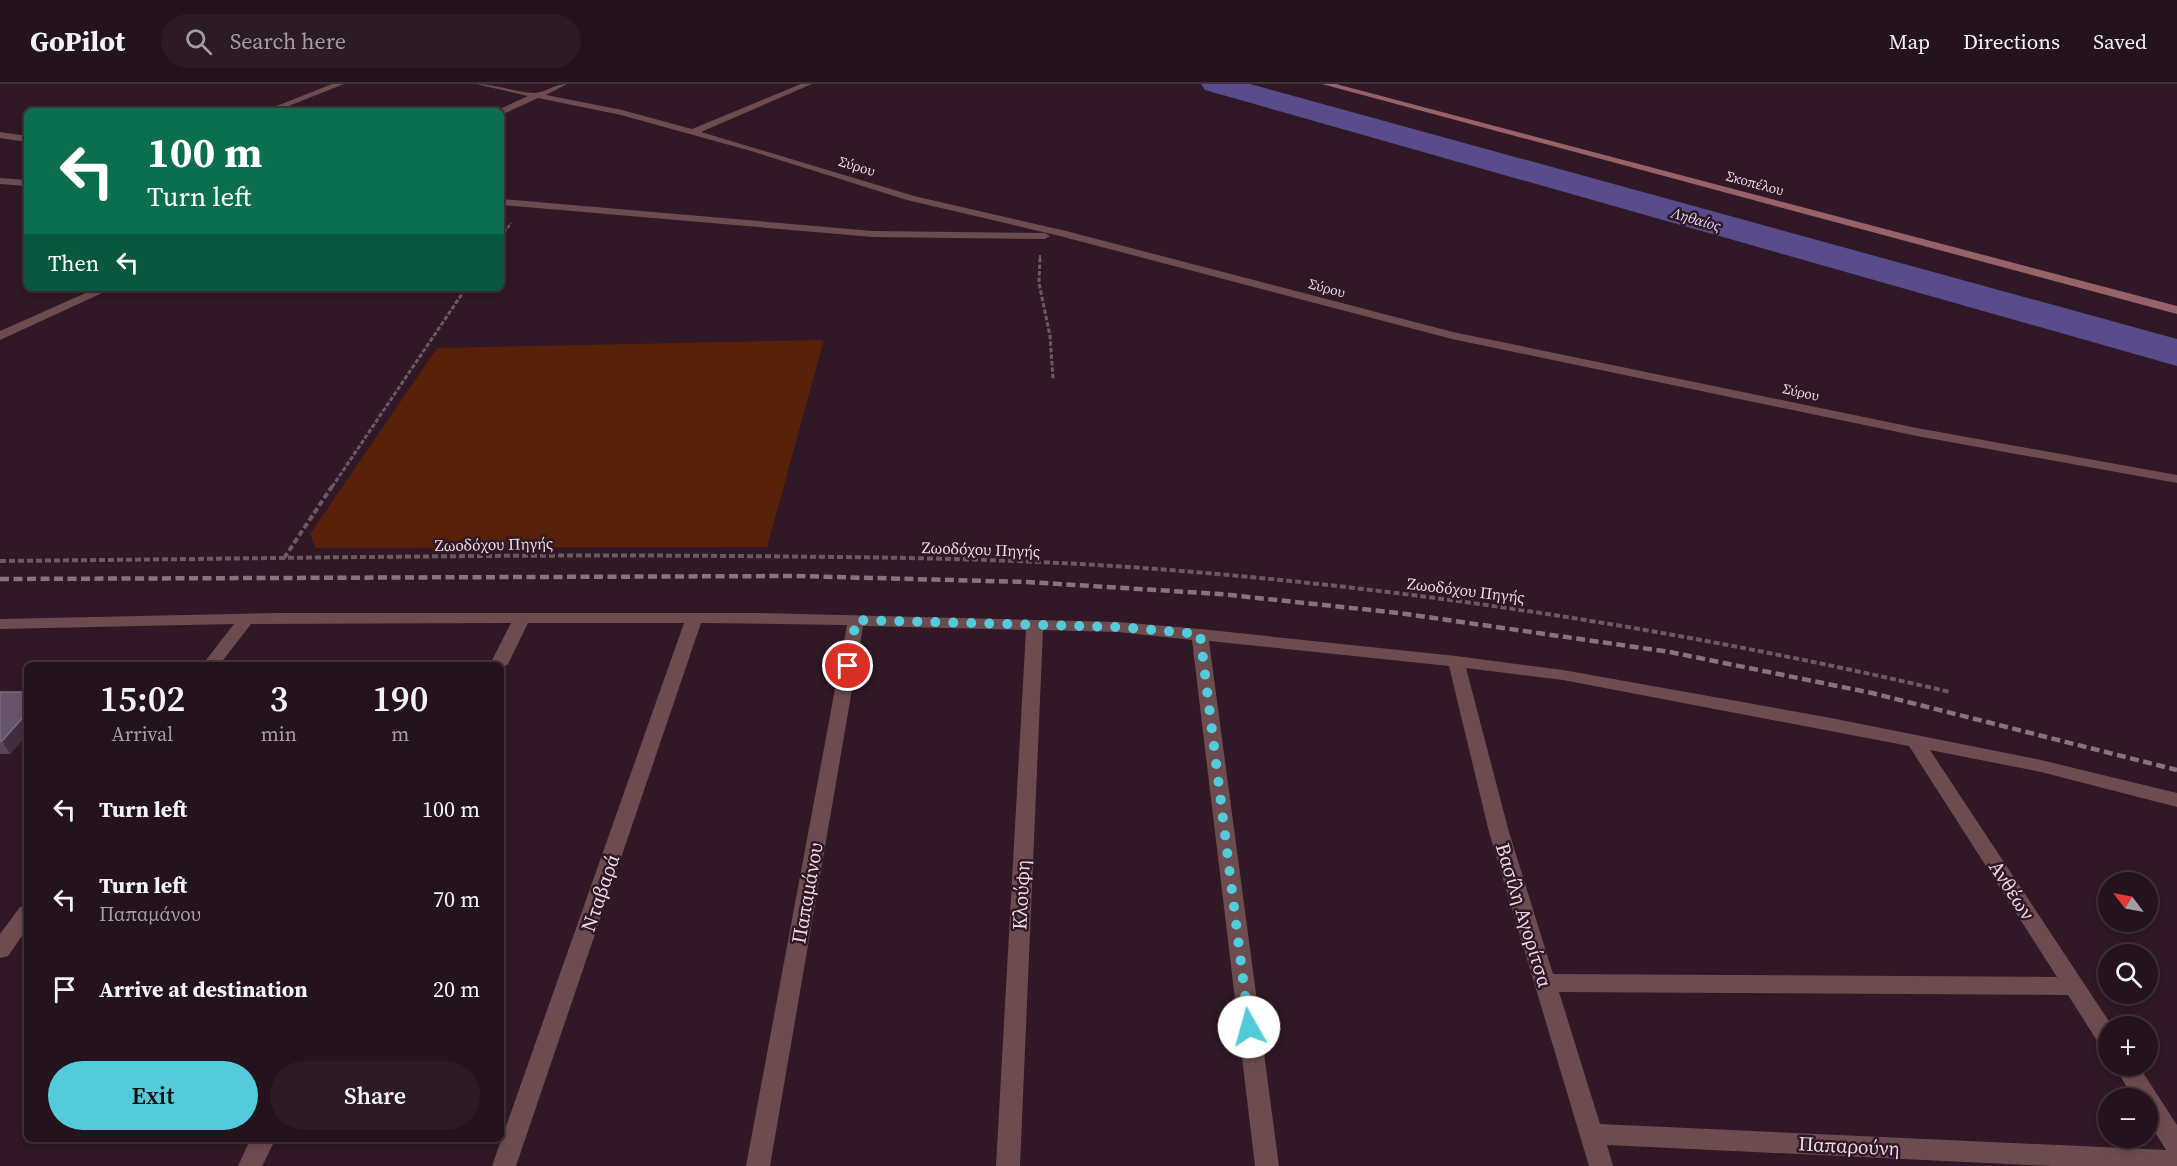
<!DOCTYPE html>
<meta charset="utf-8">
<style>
:root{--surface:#24121c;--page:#2c1b25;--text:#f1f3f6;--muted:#a39ea3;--line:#41323b;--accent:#53cbdb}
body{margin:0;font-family:"Source Serif 4",serif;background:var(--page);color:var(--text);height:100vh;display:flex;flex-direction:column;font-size:22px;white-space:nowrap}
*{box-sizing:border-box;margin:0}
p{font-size:20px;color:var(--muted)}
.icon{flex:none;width:33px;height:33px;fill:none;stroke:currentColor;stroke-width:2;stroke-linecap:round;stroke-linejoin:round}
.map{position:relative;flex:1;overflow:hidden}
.drawer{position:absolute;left:24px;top:578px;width:480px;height:480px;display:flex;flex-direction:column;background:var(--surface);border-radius:9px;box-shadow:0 3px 9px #0003,0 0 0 2px var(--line)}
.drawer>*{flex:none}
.top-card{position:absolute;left:24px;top:24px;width:480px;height:183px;border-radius:9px;box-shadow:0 3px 9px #0003,0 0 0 2px var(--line);background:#0b6e4f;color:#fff;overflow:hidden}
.needle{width:39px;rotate:302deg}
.fabs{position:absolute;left:2098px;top:788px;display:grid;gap:12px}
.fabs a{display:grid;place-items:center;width:60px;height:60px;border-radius:50%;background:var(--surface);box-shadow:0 3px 9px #0003,0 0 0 2px var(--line);font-size:30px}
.pin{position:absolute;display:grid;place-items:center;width:51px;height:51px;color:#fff;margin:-26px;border:3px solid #fff;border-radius:50%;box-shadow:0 2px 6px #0007}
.me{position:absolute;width:66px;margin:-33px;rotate:353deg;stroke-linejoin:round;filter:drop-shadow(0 0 4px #0008)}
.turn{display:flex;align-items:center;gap:21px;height:126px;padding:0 24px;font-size:27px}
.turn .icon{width:78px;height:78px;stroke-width:2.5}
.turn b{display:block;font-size:42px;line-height:51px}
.then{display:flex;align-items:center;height:57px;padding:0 24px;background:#0003;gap:12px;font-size:22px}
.eta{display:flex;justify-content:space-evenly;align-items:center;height:102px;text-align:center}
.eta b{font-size:36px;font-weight:600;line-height:42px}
.cta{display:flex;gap:12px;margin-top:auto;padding:12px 24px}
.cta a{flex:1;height:69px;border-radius:36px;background:var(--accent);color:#111;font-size:24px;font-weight:600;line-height:69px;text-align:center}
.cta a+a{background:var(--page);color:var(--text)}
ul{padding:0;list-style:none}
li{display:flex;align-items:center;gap:18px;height:90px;padding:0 24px}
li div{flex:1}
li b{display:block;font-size:22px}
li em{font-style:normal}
header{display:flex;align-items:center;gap:36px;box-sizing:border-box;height:84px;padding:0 30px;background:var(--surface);border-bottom:2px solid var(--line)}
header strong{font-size:28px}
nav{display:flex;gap:33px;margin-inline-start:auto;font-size:21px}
.search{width:420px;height:54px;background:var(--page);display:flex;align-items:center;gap:15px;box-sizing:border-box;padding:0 21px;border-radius:33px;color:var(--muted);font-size:22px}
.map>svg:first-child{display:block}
</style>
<header>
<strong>GoPilot</strong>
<div class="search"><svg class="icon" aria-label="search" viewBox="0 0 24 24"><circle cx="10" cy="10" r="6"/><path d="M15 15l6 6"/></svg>Search here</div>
<nav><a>Map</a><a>Directions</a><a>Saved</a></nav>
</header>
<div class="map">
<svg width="2177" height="1082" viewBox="0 0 2177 1082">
<rect width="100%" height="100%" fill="#301826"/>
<!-- green -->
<path fill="#572009" d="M 824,256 L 767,463 L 316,464 L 310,450 L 437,264 Z"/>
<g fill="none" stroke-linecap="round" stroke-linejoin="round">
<!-- river -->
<path fill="#584c8b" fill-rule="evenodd" d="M 1201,0 L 1250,0 L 2177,255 L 2177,282 L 1205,6 Z"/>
<!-- path-far2 -->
<path stroke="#6d5864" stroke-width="2" stroke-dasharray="4 1.5" stroke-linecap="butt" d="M 501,153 L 511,139
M 1040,175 L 1040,171"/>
<!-- path-far1 -->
<path stroke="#6d5864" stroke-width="3" stroke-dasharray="4.5 2" stroke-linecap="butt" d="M 1040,174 L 1039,199 L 1050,252 L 1053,295
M 332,403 L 466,204"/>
<!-- path -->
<path stroke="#6d5864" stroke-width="4" stroke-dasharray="6 3" stroke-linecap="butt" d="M 284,474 L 333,401
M 0,477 C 243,475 486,470 729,472 C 867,473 1005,474 1143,484 C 1415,504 1684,546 1950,608"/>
<!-- minor -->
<path fill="#6d4c4f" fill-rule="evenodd" d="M 332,0 L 344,0 L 276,27 L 264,27 Z
M 476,0 C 496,0 515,8 534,9 C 545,9 554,0 567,0 L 546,11 L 622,26 L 692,45 L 801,0 L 812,0 L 701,48 L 914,112 L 1066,147 L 1453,248 L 1917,344 L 2177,391 L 2177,399 L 1917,352 L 1452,255 L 1060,152 L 907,116 L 751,67 L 621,31 L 538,14 L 501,31 L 501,27 L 498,26 L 528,12 Z
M 0,48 L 27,52 L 27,58 L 0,54 Z
M 0,94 L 27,96 L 27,102 L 0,100 Z
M 501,115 L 873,147 L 1045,149 L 1050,152 L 1045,155 L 873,153 L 501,121 Z
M 97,204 L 113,204 L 0,256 L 0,247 Z
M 278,529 L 759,529 L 1118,538 L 1200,545 L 1456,572 L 1563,586 L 1831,634 L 2041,676 L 2177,709 L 2177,723 L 2041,688 L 1930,666 L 2112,942 L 2109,942 L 2109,965 L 2101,963 L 2068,911 L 1559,908 L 1600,1040 L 2166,1066 L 2148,1037 L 2148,1014 L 2133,1014 L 2114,981 L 2138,981 L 2177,1041 L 2177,1082 L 2052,1082 L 1607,1061 L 1613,1082 L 1589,1082 L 1489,748 L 1449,582 L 1209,557 L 1279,1082 L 1255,1082 L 1192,556 L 1118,548 L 1043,546 L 1020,1082 L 996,1082 L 1026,546 L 863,542 L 770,1082 L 746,1082 L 847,541 L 701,539 L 516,1082 L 492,1082 L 684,539 L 528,539 L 508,580 L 501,585 L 501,580 L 490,580 L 511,539 L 251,540 L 220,580 L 203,580 L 234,540 L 0,545 L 0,535 ZM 1466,584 L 1563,596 L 1909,662 L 2057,893 L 1553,890 L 1509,748 Z
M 27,821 L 27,845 L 8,872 L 0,874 L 0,850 L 20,823 Z
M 251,1054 L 276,1054 L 262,1082 L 238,1082 Z"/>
<!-- secondary -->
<path fill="#986368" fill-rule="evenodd" d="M 1322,0 L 1336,0 L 2177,222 L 2177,230 Z"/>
<!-- rail -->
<path stroke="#88747f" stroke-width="4.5" stroke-dasharray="9 4.5" stroke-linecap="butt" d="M 0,495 L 796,492 L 1027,498 L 1220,510 L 1399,529 L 1670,568 L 1872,609 L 2177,686"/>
</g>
<!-- wall -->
<path fill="#57465c" d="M 0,608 L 27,608 L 27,651 L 10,670 L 0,670 Z"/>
<!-- shaded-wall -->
<path fill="#412d40" d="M 27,629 L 27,651 L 10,670 L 2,657 Z"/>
<!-- building -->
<path fill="#67566b" stroke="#7c6b7e" stroke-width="1.5" d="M 0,608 L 27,608 L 27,629 L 2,657 L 0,657 Z"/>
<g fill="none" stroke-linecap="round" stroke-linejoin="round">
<!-- route -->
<path stroke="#53cbdb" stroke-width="10" stroke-dasharray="0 18" d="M 848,582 L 856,536 L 1118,543 L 1200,550 L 1249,943"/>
</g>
<g text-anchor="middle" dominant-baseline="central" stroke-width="5" stroke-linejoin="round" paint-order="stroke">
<!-- far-street labels -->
<g font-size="14" fill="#eddce5" stroke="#301826">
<text transform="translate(857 82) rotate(17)">Σύρου</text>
<text transform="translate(1755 99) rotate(15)">Σκοπέλου</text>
<text transform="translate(1327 204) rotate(15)">Σύρου</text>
<text transform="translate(1801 308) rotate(12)">Σύρου</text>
</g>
<!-- far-water labels -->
<g font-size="15" font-style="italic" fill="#dcd8fe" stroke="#301826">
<text transform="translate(1696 135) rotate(16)">Ληθαίος</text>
</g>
<!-- street labels -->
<g font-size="16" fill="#eddce5" stroke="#301826">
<text transform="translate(494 460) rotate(-1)">Ζωοδόχου Πηγής</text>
<text transform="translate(981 465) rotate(2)">Ζωοδόχου Πηγής</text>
<text transform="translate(1466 506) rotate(7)">Ζωοδόχου Πηγής</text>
</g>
<!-- near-street labels -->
<g font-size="20" fill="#eddce5" stroke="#301826">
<text transform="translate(2012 806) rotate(57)">Ανθέων</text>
<text transform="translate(600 809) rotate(-71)">Νταβαρά</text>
<text transform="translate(807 809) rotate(-80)">Παπαμάνου</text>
<text transform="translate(1021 811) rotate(-87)">Κλούφη</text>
<text transform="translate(1524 831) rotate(73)">Βασίλη Αγορίτσα</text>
<text transform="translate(1849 1062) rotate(3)">Παπαρούνη</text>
</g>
</g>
</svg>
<div class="fabs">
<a><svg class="needle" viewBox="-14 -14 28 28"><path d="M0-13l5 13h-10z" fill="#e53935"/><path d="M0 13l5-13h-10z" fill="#a39ea3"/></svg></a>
<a><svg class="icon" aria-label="search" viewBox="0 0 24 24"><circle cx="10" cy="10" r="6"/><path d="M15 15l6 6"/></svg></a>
<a>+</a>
<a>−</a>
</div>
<div class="pin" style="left:848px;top:582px;background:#d93025"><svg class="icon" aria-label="arrive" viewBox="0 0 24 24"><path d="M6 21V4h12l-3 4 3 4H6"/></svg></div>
<svg class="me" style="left:1249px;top:943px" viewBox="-20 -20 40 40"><circle r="19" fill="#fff"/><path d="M0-13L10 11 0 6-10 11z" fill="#53cbdb"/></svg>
<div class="top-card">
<div class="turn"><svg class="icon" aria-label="left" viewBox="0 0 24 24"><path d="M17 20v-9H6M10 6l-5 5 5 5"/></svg><div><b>100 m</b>Turn left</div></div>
<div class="then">Then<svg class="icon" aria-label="left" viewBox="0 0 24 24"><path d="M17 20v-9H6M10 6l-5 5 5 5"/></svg></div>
</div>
<section class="drawer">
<div class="eta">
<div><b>15:02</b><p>Arrival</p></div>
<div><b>3</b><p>min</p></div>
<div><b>190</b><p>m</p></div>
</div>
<ul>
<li><svg class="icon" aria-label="left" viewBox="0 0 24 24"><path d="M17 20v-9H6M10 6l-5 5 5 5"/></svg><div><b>Turn left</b></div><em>100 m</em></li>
<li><svg class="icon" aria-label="left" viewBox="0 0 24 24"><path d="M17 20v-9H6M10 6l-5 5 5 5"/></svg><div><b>Turn left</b><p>Παπαμάνου</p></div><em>70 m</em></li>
<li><svg class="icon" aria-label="arrive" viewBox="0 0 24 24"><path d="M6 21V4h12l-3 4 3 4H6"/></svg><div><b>Arrive at destination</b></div><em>20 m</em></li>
</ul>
<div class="cta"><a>Exit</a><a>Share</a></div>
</section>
</div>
